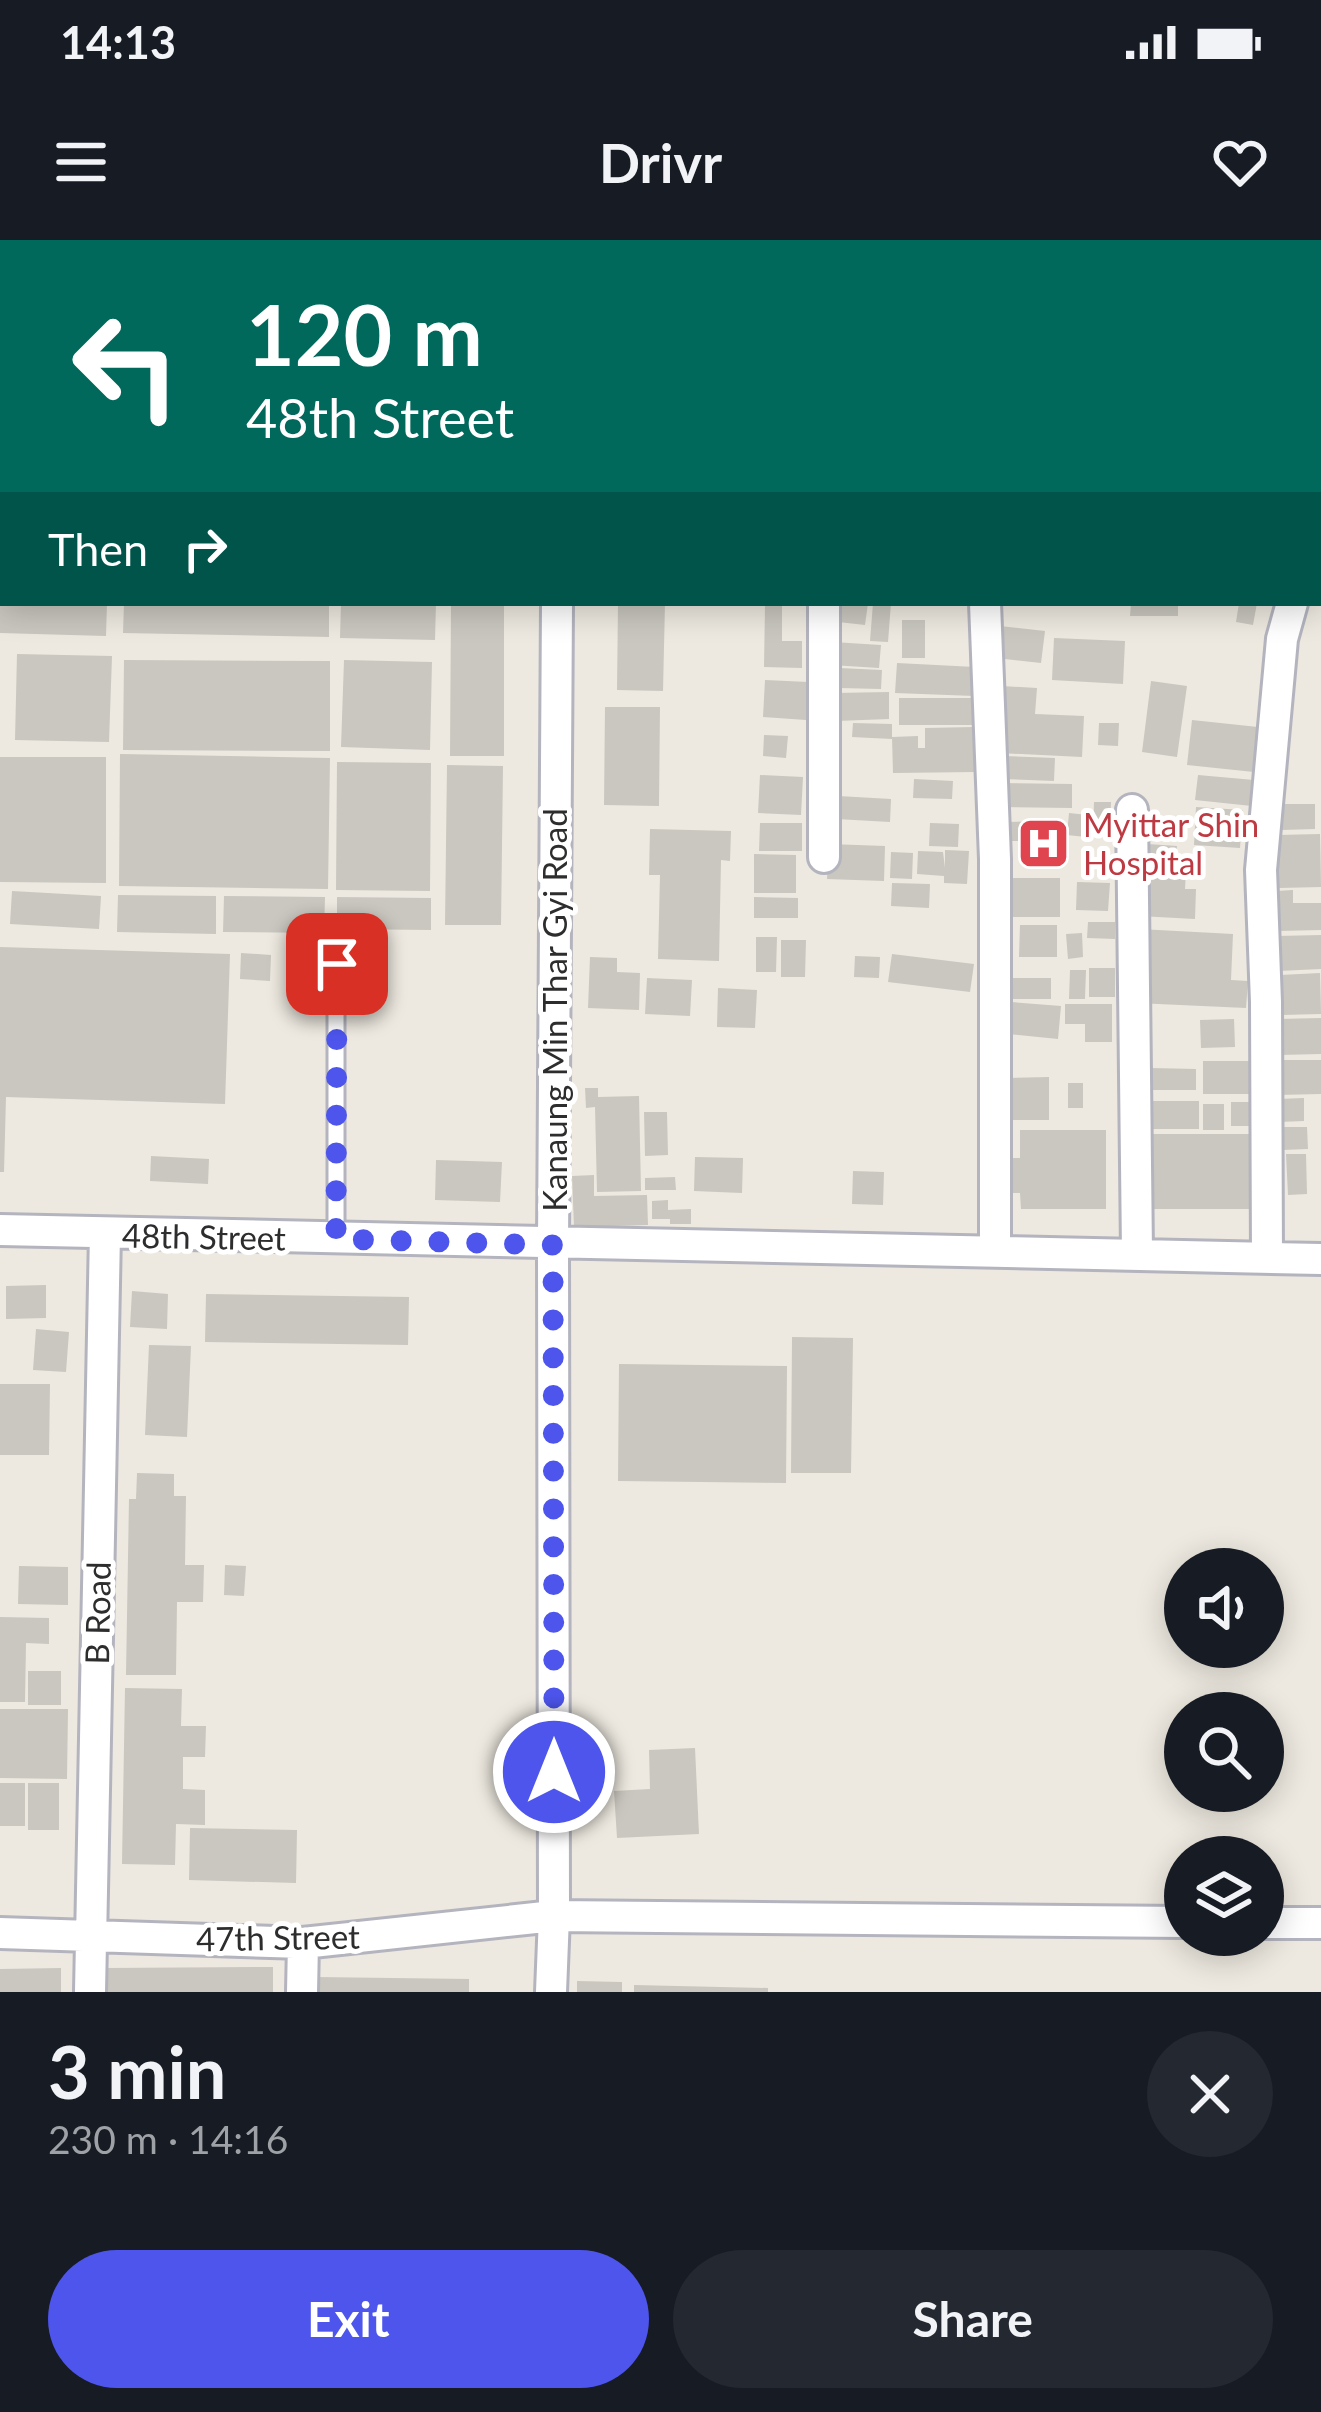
<!DOCTYPE html>
<meta charset="utf-8">
<style>
:root{--surface:#171b24;--page:#242831;--text:#f1f3f6;--muted:#9ea1a6;--accent:#4d55ed}
body{margin:0;font-family:Lato,sans-serif;background:var(--page);color:var(--text);height:100vh;display:flex;flex-direction:column;font-size:45px;white-space:nowrap}
*{box-sizing:border-box;margin:0}
p{font-size:39px;color:var(--muted)}
.icon{flex:none;width:66px;height:66px;fill:none;stroke:currentColor;stroke-width:2;stroke-linecap:round;stroke-linejoin:round}
.map{position:relative;height:1752px;overflow:hidden}
.side{display:flex;flex-direction:column;background:var(--surface);flex:1}
.side>*{flex:none}
.top-card{position:absolute;left:0px;top:0px;width:1323px;height:366px;box-shadow:0 6px 30px #0003;background:#00695c;color:#fff;overflow:hidden}
.fabs{position:absolute;left:1164px;top:1308px;display:grid;gap:24px}
.fabs a{display:grid;place-items:center;width:120px;height:120px;border-radius:50%;background:var(--surface);box-shadow:0 6px 30px #0003;font-size:60px}
.pin{position:absolute;display:grid;place-items:center;width:102px;height:102px;color:#fff;margin:-51px;border-radius:24px;box-shadow:0 6px 18px #0006}
.me{position:absolute;width:132px;margin:-66px;rotate:0deg;stroke-linejoin:round;filter:drop-shadow(0 0 9px #0008)}
.turn{display:flex;align-items:center;gap:42px;height:252px;padding:0 48px;font-size:54px}
.turn .icon{width:156px;height:156px;stroke-width:2.5}
.turn b{display:block;font-size:84px;line-height:102px}
.then{display:flex;align-items:center;height:114px;padding:0 48px;background:#0003;gap:24px;font-size:45px}
.round{display:grid;place-items:center;flex:none;width:126px;height:126px;border-radius:63px;background:var(--page)}
.overview{display:flex;align-items:center;justify-content:space-between;height:204px;padding:0 48px}
h1{font-size:72px;font-weight:700;line-height:90px}
.primary-button{display:flex;gap:24px;margin-top:auto;padding:24px 48px}
.primary-button a{flex:1;height:138px;border-radius:72px;background:var(--accent);color:#fff;font-size:48px;font-weight:700;line-height:138px;text-align:center}
.primary-button a+a{background:var(--page);color:var(--text)}
.status{display:flex;justify-content:space-between;align-items:center;height:84px;padding:0 60px;background:var(--surface);direction:ltr}
.status svg{height:33px;fill:currentColor}
header{display:flex;justify-content:space-between;align-items:center;height:156px;padding:0 48px;background:var(--surface);font-size:54px;font-weight:700}
.map>svg:first-child{display:block}
</style>
<div class="status"><b>14:13</b><svg viewBox="0 0 49 12"><path d="M0 12V9h3v3zM5 12V6h3v6zM10 12V3h3v9zM15 12V0h3v12zM26 1h20v11H26zM47 4h2v5h-2z"/></svg></div>
<header><svg class="icon" aria-label="menu" viewBox="0 0 24 24"><path d="M4 6h16M4 12h16M4 18h16"/></svg>Drivr<svg class="icon" aria-label="heart" viewBox="0 0 24 24"><path d="M12 20l-8-8c-3-5 5-10 8-4 3-6 11-1 8 4z"/></svg></header>
<div class="map">
<svg width="1321" height="1752" viewBox="0 0 1321 1752">
<rect width="100%" height="100%" fill="#ede9e0"/>
<!-- building -->
<path fill="#c9c7bf" d="M 0,363 L 107,363 L 106,396 L 0,393 Z
M 124,363 L 329,363 L 329,397 L 123,393 Z
M 341,363 L 436,363 L 435,400 L 340,398 Z
M 451,363 L 504,363 L 504,516 L 450,516 Z
M 618,363 L 665,363 L 663,451 L 617,450 Z
M 831,363 L 868,363 L 865,385 L 829,381 Z
M 873,363 L 891,363 L 888,402 L 870,401 Z
M 1131,363 L 1178,363 L 1178,376 L 1130,376 Z
M 1239,363 L 1257,363 L 1253,385 L 1236,382 Z
M 765,365 L 782,365 L 782,401 L 802,401 L 802,428 L 764,427 Z
M 902,380 L 925,380 L 925,418 L 902,418 Z
M 1000,386 L 1045,391 L 1041,423 L 996,418 Z
M 1054,398 L 1125,401 L 1123,444 L 1052,440 Z
M 833,402 L 881,405 L 879,428 L 831,425 Z
M 17,414 L 112,416 L 109,502 L 15,500 Z
M 124,420 L 330,421 L 330,511 L 123,510 Z
M 344,420 L 432,422 L 430,510 L 341,507 Z
M 897,423 L 975,427 L 974,456 L 895,453 Z
M 839,428 L 882,430 L 881,449 L 839,448 Z
M 765,440 L 808,442 L 806,480 L 763,477 Z
M 1151,441 L 1187,446 L 1177,517 L 1142,512 Z
M 1002,446 L 1037,448 L 1035,474 L 1084,476 L 1082,517 L 999,513 Z
M 889,452 L 889,479 L 836,481 L 835,453 Z
M 899,458 L 974,458 L 974,485 L 899,485 Z
M 605,467 L 660,467 L 659,566 L 604,565 Z
M 1192,480 L 1258,487 L 1254,532 L 1187,525 Z
M 853,483 L 892,484 L 892,499 L 852,497 Z
M 1099,483 L 1119,483 L 1118,506 L 1098,505 Z
M 974,487 L 975,532 L 893,533 L 892,497 L 918,496 L 918,508 L 925,508 L 925,488 Z
M 764,495 L 788,496 L 786,518 L 763,516 Z
M 120,514 L 330,518 L 328,649 L 119,646 Z
M 1003,516 L 1055,518 L 1054,541 L 1002,539 Z
M 0,517 L 106,517 L 106,643 L 0,642 Z
M 337,522 L 431,523 L 430,651 L 336,650 Z
M 447,525 L 503,526 L 501,685 L 445,685 Z
M 760,535 L 803,537 L 801,575 L 758,573 Z
M 1198,535 L 1254,540 L 1252,566 L 1195,560 Z
M 914,539 L 953,541 L 952,559 L 913,558 Z
M 1001,543 L 1072,544 L 1072,568 L 1001,567 Z
M 838,556 L 891,559 L 890,582 L 836,579 Z
M 1094,562 L 1111,562 L 1110,592 L 1093,591 Z
M 1282,564 L 1315,564 L 1315,589 L 1282,590 Z
M 1196,567 L 1243,570 L 1240,608 L 1194,605 Z
M 1069,573 L 1088,575 L 1086,597 L 1067,595 Z
M 1057,581 L 1058,601 L 1007,601 L 1006,582 Z
M 760,583 L 802,583 L 802,611 L 759,611 Z
M 930,583 L 959,584 L 958,607 L 929,606 Z
M 650,589 L 731,591 L 730,621 L 721,620 L 719,721 L 658,719 L 660,635 L 649,635 Z
M 1320,594 L 1321,647 L 1279,648 L 1278,595 Z
M 829,604 L 885,606 L 884,641 L 827,639 Z
M 1148,604 L 1177,606 L 1176,614 L 1187,614 L 1185,649 L 1196,649 L 1195,679 L 1139,676 L 1143,612 L 1148,613 Z
M 945,610 L 969,611 L 967,644 L 944,643 L 944,636 L 917,634 L 918,611 L 943,612 L 945,628 Z
M 891,612 L 913,613 L 912,639 L 890,638 Z
M 754,614 L 796,615 L 796,653 L 754,653 Z
M 1005,638 L 1060,638 L 1060,677 L 1005,677 Z
M 1077,642 L 1110,643 L 1108,671 L 1076,670 Z
M 892,643 L 930,644 L 929,668 L 891,666 Z
M 1293,650 L 1293,663 L 1321,663 L 1321,690 L 1278,691 L 1277,651 Z
M 12,651 L 101,656 L 99,689 L 10,684 Z
M 118,655 L 216,656 L 216,694 L 117,692 Z
M 224,656 L 325,657 L 324,693 L 223,692 Z
M 337,657 L 431,658 L 431,690 L 337,689 Z
M 754,657 L 798,658 L 798,678 L 754,678 Z
M 1088,682 L 1115,682 L 1115,699 L 1087,698 Z
M 1020,685 L 1057,685 L 1057,717 L 1019,717 Z
M 1139,689 L 1233,694 L 1231,740 L 1248,741 L 1246,768 L 1136,763 Z
M 1082,693 L 1083,717 L 1068,719 L 1066,694 Z
M 1321,695 L 1321,729 L 1278,731 L 1277,696 Z
M 756,697 L 777,697 L 776,732 L 756,732 Z
M 781,700 L 806,700 L 805,737 L 781,737 Z
M 0,707 L 230,714 L 225,864 L 6,857 L 4,932 L 0,932 Z
M 241,713 L 271,715 L 270,741 L 240,739 Z
M 892,714 L 974,724 L 970,752 L 888,742 Z
M 855,716 L 880,717 L 879,738 L 854,737 Z
M 590,717 L 617,718 L 617,732 L 640,733 L 639,770 L 588,768 Z
M 349,718 L 371,720 L 369,740 L 347,738 Z
M 1089,728 L 1115,728 L 1115,757 L 1089,757 Z
M 1070,730 L 1086,730 L 1085,759 L 1069,759 Z
M 1320,733 L 1321,774 L 1282,775 L 1280,735 Z
M 647,738 L 692,740 L 690,776 L 645,774 Z
M 1006,738 L 1051,738 L 1051,759 L 1005,759 Z
M 718,748 L 757,750 L 755,788 L 717,787 Z
M 1011,762 L 1061,766 L 1058,799 L 1008,794 Z
M 1065,764 L 1112,764 L 1112,802 L 1085,802 L 1085,784 L 1065,784 Z
M 1321,778 L 1321,814 L 1279,815 L 1278,779 Z
M 1234,779 L 1235,807 L 1201,808 L 1200,780 Z
M 1276,820 L 1321,820 L 1321,854 L 1277,855 Z
M 1203,821 L 1254,821 L 1254,854 L 1203,854 Z
M 1151,828 L 1196,829 L 1196,850 L 1151,850 Z
M 1049,837 L 1049,880 L 1008,880 L 1007,838 Z
M 1068,843 L 1083,843 L 1083,868 L 1068,868 Z
M 585,848 L 598,848 L 598,857 L 639,856 L 641,951 L 597,952 L 595,867 L 586,868 Z
M 1304,858 L 1304,881 L 1279,882 L 1278,859 Z
M 1151,861 L 1199,861 L 1199,889 L 1151,889 Z
M 1231,862 L 1253,862 L 1253,886 L 1231,886 Z
M 1203,864 L 1224,864 L 1224,890 L 1203,890 Z
M 644,872 L 667,872 L 668,915 L 645,916 Z
M 1282,887 L 1307,887 L 1308,909 L 1282,910 Z
M 1020,890 L 1106,890 L 1106,969 L 1021,969 L 1020,953 L 1002,953 L 1002,918 L 1020,918 Z
M 1144,894 L 1250,894 L 1249,969 L 1143,969 Z
M 1286,914 L 1306,914 L 1307,954 L 1288,955 Z
M 151,916 L 209,919 L 208,944 L 150,941 Z
M 695,917 L 743,918 L 742,953 L 694,951 Z
M 436,920 L 502,922 L 500,962 L 435,960 Z
M 853,931 L 884,932 L 883,965 L 852,964 Z
M 594,935 L 594,956 L 647,955 L 648,985 L 574,987 L 572,936 Z
M 675,937 L 676,950 L 645,950 L 645,938 Z
M 668,960 L 668,970 L 691,969 L 691,984 L 670,984 L 670,979 L 652,979 L 652,961 Z
M 46,1045 L 46,1078 L 6,1079 L 6,1046 Z
M 132,1051 L 168,1054 L 167,1089 L 130,1087 Z
M 206,1054 L 409,1057 L 408,1105 L 205,1102 Z
M 36,1089 L 69,1092 L 66,1132 L 33,1130 Z
M 792,1097 L 853,1098 L 851,1233 L 791,1233 Z
M 149,1105 L 191,1106 L 187,1197 L 145,1195 Z
M 619,1124 L 787,1126 L 786,1243 L 618,1241 Z
M 0,1144 L 50,1144 L 49,1215 L 0,1215 Z
M 137,1233 L 174,1234 L 174,1256 L 186,1256 L 185,1325 L 204,1325 L 203,1362 L 177,1362 L 176,1435 L 126,1435 L 129,1259 L 136,1259 Z
M 225,1325 L 246,1326 L 244,1356 L 224,1355 Z
M 19,1326 L 68,1327 L 68,1365 L 18,1364 Z
M 0,1377 L 49,1378 L 49,1404 L 26,1403 L 25,1462 L 0,1462 Z
M 28,1431 L 61,1431 L 61,1465 L 28,1465 Z
M 125,1448 L 182,1449 L 181,1486 L 206,1486 L 205,1517 L 183,1517 L 183,1549 L 205,1550 L 205,1585 L 176,1584 L 175,1625 L 122,1624 Z
M 0,1469 L 68,1469 L 67,1539 L 0,1538 Z
M 695,1508 L 699,1594 L 617,1598 L 614,1551 L 650,1549 L 649,1510 Z
M 0,1543 L 25,1543 L 25,1586 L 0,1586 Z
M 28,1543 L 59,1543 L 59,1590 L 28,1590 Z
M 190,1588 L 297,1590 L 296,1643 L 189,1640 Z
M 273,1727 L 273,1752 L 105,1752 L 105,1728 Z
M 61,1728 L 61,1752 L 0,1752 L 0,1729 Z
M 316,1737 L 469,1739 L 469,1752 L 316,1752 Z
M 577,1741 L 622,1742 L 622,1752 L 577,1752 Z
M 634,1745 L 768,1748 L 768,1752 L 634,1752 Z"/>
<g fill="none" stroke-linecap="round" stroke-linejoin="round">
<defs>
<path id="service" d="M 336,999 L 336,724"/>
<path id="minor" d="M 133,3 L 133,0
M 354,3 L 354,0
M 571,3 L 571,0
M 1320,169 L 1321,136
M 0,304 L 3,304
M 824,363 L 824,617
M 985,363 L 995,619 L 995,1010
M 1132,570 L 1137,1012
M 0,990 C 440,1003 881,1006 1321,1019
M 1267,1018 L 1266,762 L 1261,630 L 1282,399 L 1292,363
M 1263,1683 L 1321,1683
M 0,1693 L 303,1703 L 554,1676 L 1185,1682
M 90,1752 L 105,993
M 302,1752 L 303,1703
M 551,1752 L 554,1676 L 553,1005 L 557,363"/>
</defs>
<!-- service casing -->
<use href="#service" stroke="#b4b4bf" stroke-width="21"/>
<!-- minor casing -->
<use href="#minor" stroke="#b4b4bf" stroke-width="36"/>
<!-- service -->
<use href="#service" stroke="#fff" stroke-width="15"/>
<!-- minor -->
<use href="#minor" stroke="#fff" stroke-width="30"/>
</g>
<g fill="none" stroke-linecap="round" stroke-linejoin="round">
<!-- route -->
<path stroke="#4d55ed" stroke-width="21" stroke-dasharray="0 37.8" d="M 337,724 L 336,999 L 553,1005 L 554,1532"/>
</g>
<!-- icons -->
<defs>
<symbol id="hospital-square" viewBox="-11 -11 22 22"><rect x="-9" y="-9" width="18" height="18" rx="4" fill="#e0444e" stroke="#fff"/><path d="M-5-5h3v3.5h4V-5h3V5h-3V1.5h-4V5h-3Z" fill="#fff"/></symbol>
</defs>
<g fill-rule="evenodd">
<use href="#hospital-square" x="1014" y="574" width="59" height="59"/>
</g>
<g text-anchor="middle" dominant-baseline="central" stroke-width="10" stroke-linejoin="round" paint-order="stroke">
<!-- health labels -->
<g font-size="33" fill="#be3a42" stroke="#fff" text-anchor="start">
<text x="1083" y="584">Myittar Shin<tspan x="1083" dy="38">Hospital</tspan></text>
</g>
<!-- street labels -->
<g font-size="33" fill="#2d2d2d" stroke="#fff">
<text transform="translate(554 770) rotate(-90)">Kanaung Min Thar Gyi Road</text>
<text transform="translate(204 996) rotate(1)">48th Street</text>
<text transform="translate(97 1373) rotate(-89)">B Road</text>
<text transform="translate(278 1697) rotate(-1)">47th Street</text>
</g>
</g>
</svg>
<div class="fabs">
<a><svg class="icon" aria-label="sound" viewBox="0 0 24 24"><path d="M4 9h4l5-4v14l-5-4H4zM17 9q2 3 0 6"/></svg></a>
<a><svg class="icon" aria-label="search" viewBox="0 0 24 24"><circle cx="10" cy="10" r="6"/><path d="M15 15l6 6"/></svg></a>
<a><svg class="icon" aria-label="layers" viewBox="0 0 24 24"><path d="M12 4l9 5-9 5-9-5zM3 14l9 5 9-5"/></svg></a>
</div>
<div class="pin" style="left:337px;top:724px;background:#d93025"><svg class="icon" aria-label="arrive" viewBox="0 0 24 24"><path d="M6 21V4h12l-3 4 3 4H6"/></svg></div>
<svg class="me" style="left:554px;top:1532px" viewBox="-20 -20 40 40"><circle r="17" fill="#4d55ed" stroke="#fff" stroke-width="3"/><path d="M0-11L8 9 0 5-8 9z" fill="#fff"/></svg>
<div class="top-card">
<div class="turn"><svg class="icon" aria-label="left" viewBox="0 0 24 24"><path d="M17 20v-9H6M10 6l-5 5 5 5"/></svg><div><b>120 m</b>48th Street</div></div>
<div class="then">Then<svg class="icon" aria-label="right" viewBox="0 0 24 24"><path d="M7 20v-9h11M14 6l5 5-5 5"/></svg></div>
</div>
</div>
<section class="side">
<div class="overview"><div><h1>3 min</h1><p>230 m · 14:16</p></div><a class="round"><svg class="icon" aria-label="close" viewBox="0 0 24 24"><path d="M6 6l12 12M18 6L6 18"/></svg></a></div>
<div class="primary-button"><a>Exit</a><a>Share</a></div>
</section>
